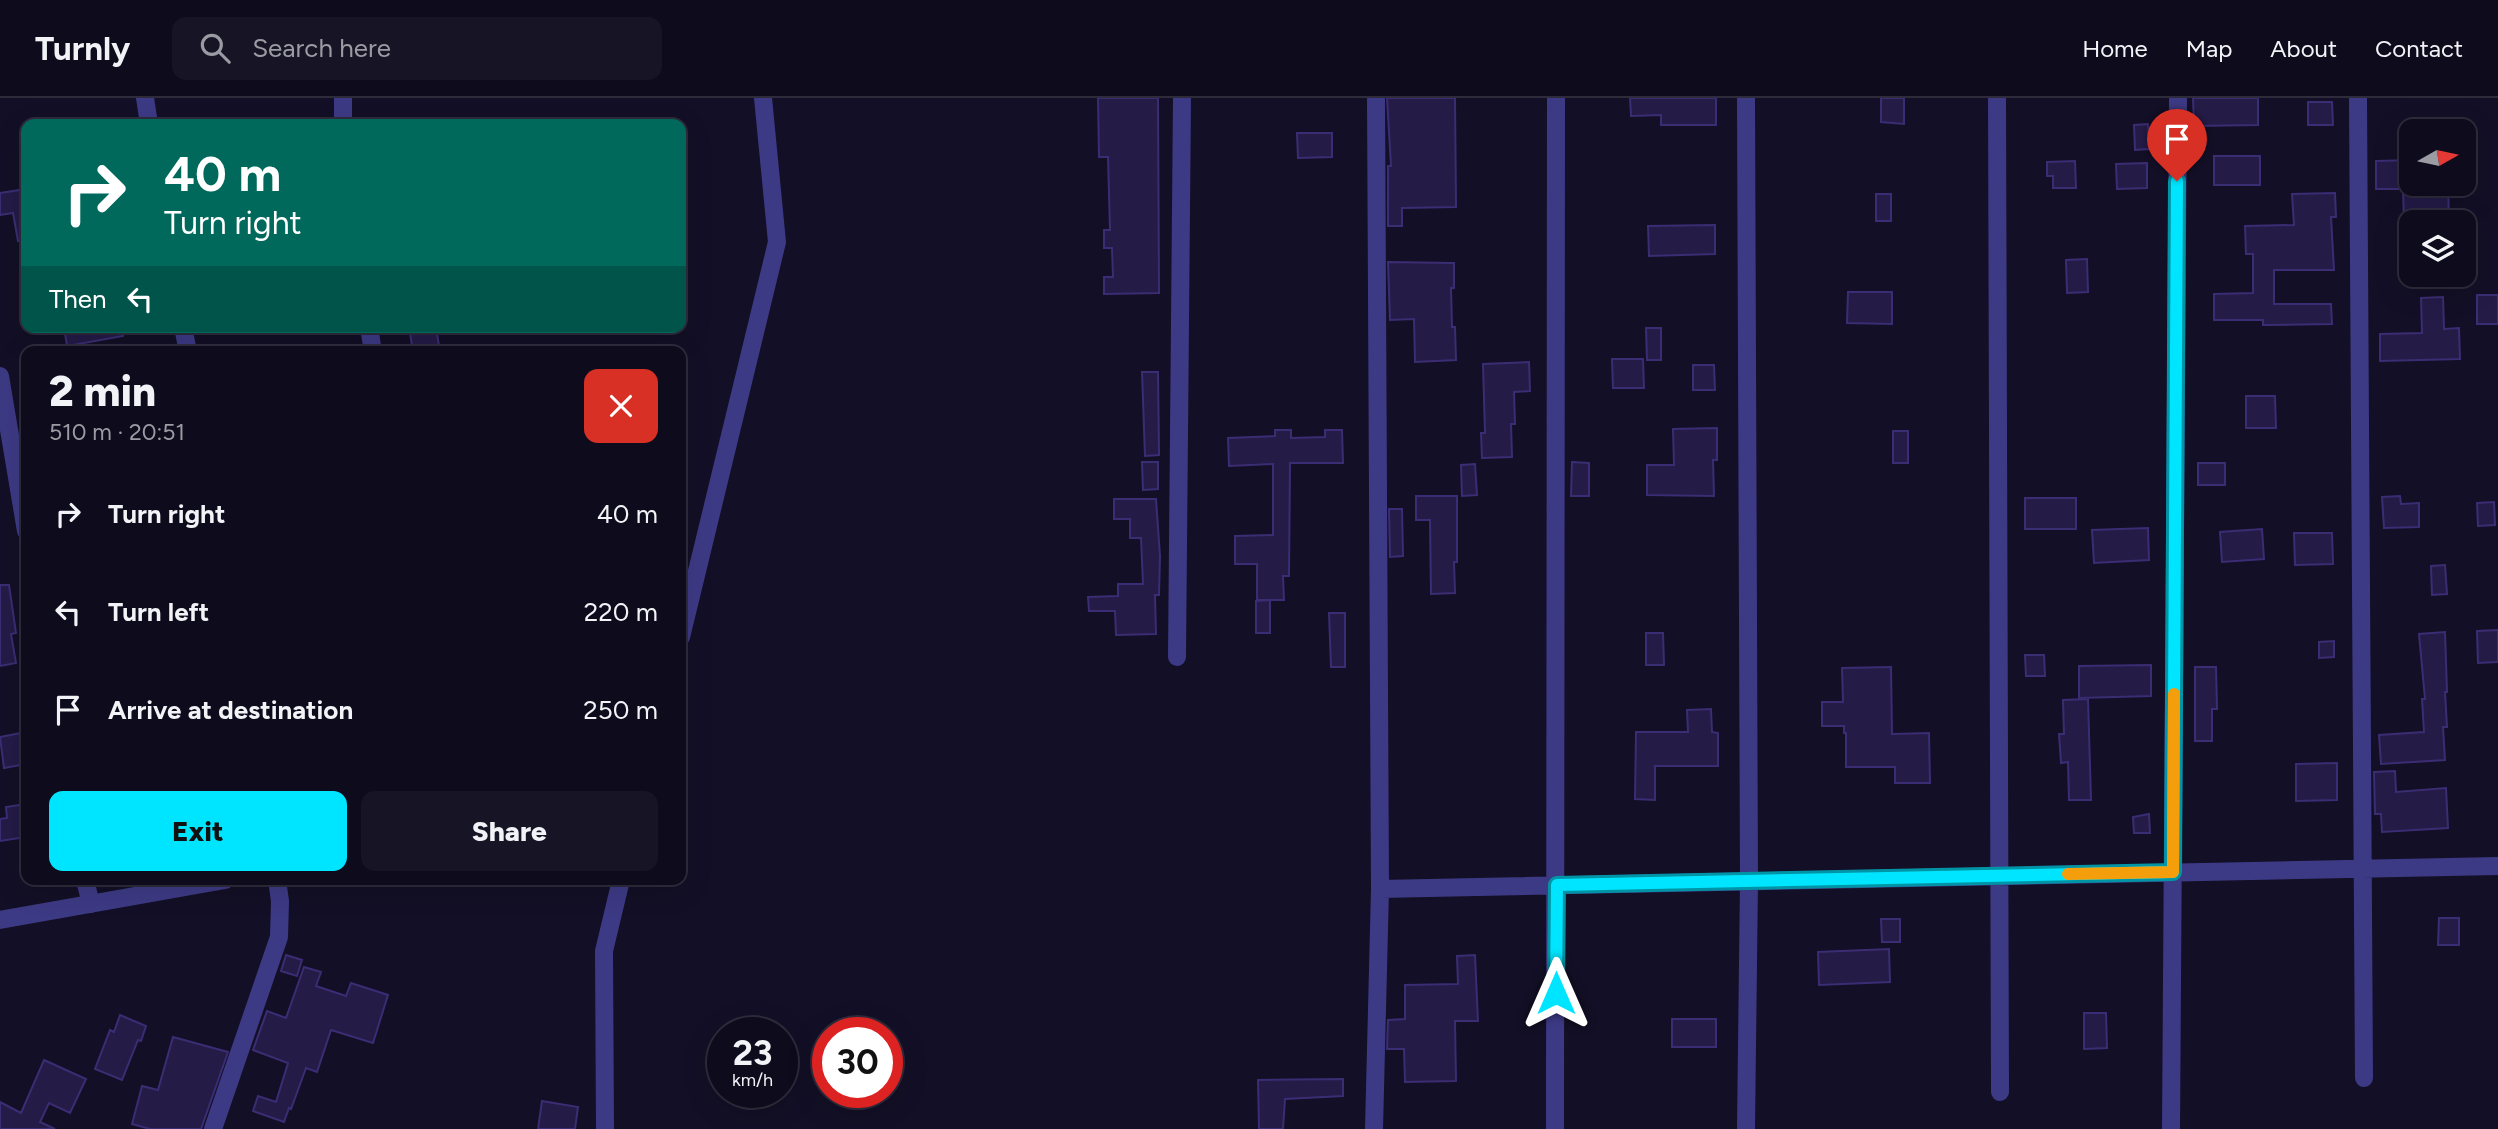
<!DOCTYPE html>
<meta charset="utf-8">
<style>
:root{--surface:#0e0b1c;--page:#171425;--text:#f1f3f6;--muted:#9b9ba3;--line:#2e2b3b;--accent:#00e5ff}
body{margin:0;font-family:Figtree,sans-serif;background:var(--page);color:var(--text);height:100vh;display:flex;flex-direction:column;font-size:26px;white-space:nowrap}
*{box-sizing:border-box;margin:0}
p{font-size:23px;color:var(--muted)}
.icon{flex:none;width:38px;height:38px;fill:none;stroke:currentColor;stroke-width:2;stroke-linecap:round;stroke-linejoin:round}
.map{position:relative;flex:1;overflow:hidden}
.side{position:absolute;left:21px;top:248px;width:665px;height:539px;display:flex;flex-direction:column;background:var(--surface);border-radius:14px;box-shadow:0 7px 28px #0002,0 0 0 2px var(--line)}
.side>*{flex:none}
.top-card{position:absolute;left:21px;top:21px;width:665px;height:214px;border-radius:14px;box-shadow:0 7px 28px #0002,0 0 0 2px var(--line);background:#00695c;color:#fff;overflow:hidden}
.needle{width:46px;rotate:81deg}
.tools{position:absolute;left:2399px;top:21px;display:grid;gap:14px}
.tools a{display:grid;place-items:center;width:77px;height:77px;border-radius:14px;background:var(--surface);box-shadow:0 7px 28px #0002,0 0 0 2px var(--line);font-size:35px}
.speed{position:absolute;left:707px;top:919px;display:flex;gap:14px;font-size:35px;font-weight:700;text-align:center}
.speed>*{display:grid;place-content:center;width:91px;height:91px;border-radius:50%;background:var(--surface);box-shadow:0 7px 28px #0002,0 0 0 2px var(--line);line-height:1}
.speed small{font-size:18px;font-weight:400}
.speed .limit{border:10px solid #d22;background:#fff;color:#111}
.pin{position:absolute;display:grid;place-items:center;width:60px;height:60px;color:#fff;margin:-72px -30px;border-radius:50% 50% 50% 0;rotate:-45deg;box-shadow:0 0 7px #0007}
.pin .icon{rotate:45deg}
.me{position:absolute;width:77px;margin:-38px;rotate:0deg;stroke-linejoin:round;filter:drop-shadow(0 0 5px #0008)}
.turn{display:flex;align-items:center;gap:24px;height:147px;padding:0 28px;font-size:32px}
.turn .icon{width:91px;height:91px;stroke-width:2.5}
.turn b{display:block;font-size:49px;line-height:60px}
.then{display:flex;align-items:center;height:66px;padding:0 28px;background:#0003;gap:14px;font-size:26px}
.round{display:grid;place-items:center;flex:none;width:74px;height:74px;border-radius:14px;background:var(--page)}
.head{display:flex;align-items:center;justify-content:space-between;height:119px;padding:0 28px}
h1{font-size:42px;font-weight:800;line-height:52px}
.primary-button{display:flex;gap:14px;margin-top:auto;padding:14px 28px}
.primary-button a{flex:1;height:80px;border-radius:14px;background:var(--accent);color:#111;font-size:28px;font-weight:800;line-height:80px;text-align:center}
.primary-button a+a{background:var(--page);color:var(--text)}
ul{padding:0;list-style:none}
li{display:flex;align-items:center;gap:21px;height:98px;padding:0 28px}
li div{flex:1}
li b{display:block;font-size:26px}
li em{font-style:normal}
header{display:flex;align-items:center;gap:42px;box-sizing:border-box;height:98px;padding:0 35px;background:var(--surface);border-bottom:2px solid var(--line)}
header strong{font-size:33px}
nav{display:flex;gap:38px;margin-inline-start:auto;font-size:24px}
.search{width:490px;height:63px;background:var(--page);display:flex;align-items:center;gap:18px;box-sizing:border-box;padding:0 24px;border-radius:14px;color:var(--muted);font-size:26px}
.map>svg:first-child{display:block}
</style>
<header>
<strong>Turnly</strong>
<div class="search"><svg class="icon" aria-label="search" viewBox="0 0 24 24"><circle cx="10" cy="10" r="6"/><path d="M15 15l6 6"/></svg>Search here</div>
<nav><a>Home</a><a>Map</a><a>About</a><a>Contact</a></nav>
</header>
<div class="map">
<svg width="2498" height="1031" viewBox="0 0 2498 1031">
<rect width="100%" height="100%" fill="#130f26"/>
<!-- building -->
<path fill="#241b47" stroke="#3b2d73" stroke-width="2" d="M 1098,0 L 1158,0 L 1159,195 L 1104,196 L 1104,179 L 1113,179 L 1112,150 L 1104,150 L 1104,132 L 1110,132 L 1108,59 L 1099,59 Z
M 1387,0 L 1455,0 L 1456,109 L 1402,110 L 1402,128 L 1388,128 L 1388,68 L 1391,68 Z
M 1630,0 L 1716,0 L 1716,27 L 1661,27 L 1661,17 L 1631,18 Z
M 1881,0 L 1904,0 L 1904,26 L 1881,24 Z
M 2193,0 L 2258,0 L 2258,27 L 2194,28 Z
M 2308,4 L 2332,4 L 2333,27 L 2308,27 Z
M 2148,26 L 2149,51 L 2135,52 L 2134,27 Z
M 1297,35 L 1332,35 L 1332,59 L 1298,60 Z
M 2214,58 L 2260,58 L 2260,87 L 2214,87 Z
M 2412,62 L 2412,86 L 2448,86 L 2449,124 L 2404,124 L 2403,91 L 2376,91 L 2376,63 Z
M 2075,63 L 2076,90 L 2053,90 L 2053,78 L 2047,78 L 2047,64 Z
M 2147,65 L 2147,90 L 2117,91 L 2116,66 Z
M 26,91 L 26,143 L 18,143 L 13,115 L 0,117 L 0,95 Z
M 2335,95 L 2336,119 L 2331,119 L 2334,172 L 2274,172 L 2274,206 L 2331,206 L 2332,226 L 2263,227 L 2263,222 L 2214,222 L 2214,196 L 2253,195 L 2253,156 L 2246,156 L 2245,128 L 2294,127 L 2292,96 Z
M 1876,96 L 1891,96 L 1891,123 L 1876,123 Z
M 1715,127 L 1715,156 L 1649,158 L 1648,128 Z
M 2087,161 L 2088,194 L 2067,195 L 2066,162 Z
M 1388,164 L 1454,165 L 1454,190 L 1451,190 L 1452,229 L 1455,229 L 1456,262 L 1415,264 L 1414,221 L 1390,222 Z
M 1848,194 L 1892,194 L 1892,226 L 1847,225 Z
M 2477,197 L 2498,197 L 2498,226 L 2477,226 Z
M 2443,199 L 2444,231 L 2459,230 L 2460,261 L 2380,263 L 2380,236 L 2422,235 L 2421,200 Z
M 64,229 L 122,229 L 123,238 L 67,248 Z
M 409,229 L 436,229 L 440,254 L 413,254 Z
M 1646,230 L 1661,230 L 1661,262 L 1647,262 Z
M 1612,261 L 1643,261 L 1644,290 L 1613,290 Z
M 1529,264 L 1530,293 L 1514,294 L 1515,326 L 1511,326 L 1512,359 L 1482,360 L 1481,335 L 1485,335 L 1483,266 Z
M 1693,267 L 1714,267 L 1715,292 L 1693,292 Z
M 1142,274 L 1158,274 L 1159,357 L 1145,358 Z
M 2246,298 L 2275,298 L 2276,330 L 2246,330 Z
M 1717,330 L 1717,362 L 1713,362 L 1714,398 L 1647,397 L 1647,367 L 1674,367 L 1673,331 Z
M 1275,332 L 1291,332 L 1291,340 L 1325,339 L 1325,332 L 1342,332 L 1343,365 L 1290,365 L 1289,478 L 1283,478 L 1284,502 L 1257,502 L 1257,466 L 1235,466 L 1235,438 L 1273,437 L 1273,366 L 1229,368 L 1228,340 L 1275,338 Z
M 1893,333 L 1908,333 L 1908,365 L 1893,365 Z
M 1142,364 L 1158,364 L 1158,391 L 1143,392 Z
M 1572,364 L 1589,365 L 1589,398 L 1571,398 Z
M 2198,365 L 2225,365 L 2225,387 L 2198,387 Z
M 1475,366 L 1477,397 L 1462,398 L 1461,367 Z
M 1416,398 L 1457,398 L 1457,464 L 1454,464 L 1455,495 L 1431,496 L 1430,422 L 1416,422 Z
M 2400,398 L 2401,406 L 2419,405 L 2419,429 L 2384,430 L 2382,399 Z
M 2025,400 L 2076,400 L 2076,431 L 2025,431 Z
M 1114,401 L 1156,401 L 1160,458 L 1159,497 L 1155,497 L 1156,536 L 1116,537 L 1115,513 L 1089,513 L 1088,499 L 1118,498 L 1118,486 L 1143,486 L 1141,440 L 1130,440 L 1130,421 L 1114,421 Z
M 2494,404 L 2495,427 L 2478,428 L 2477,405 Z
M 1389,411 L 1402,411 L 1403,458 L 1390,459 Z
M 2148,430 L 2149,462 L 2094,465 L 2092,432 Z
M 2262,431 L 2264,461 L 2222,464 L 2220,434 Z
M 2294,435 L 2332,435 L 2333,466 L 2295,467 Z
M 2445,467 L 2447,496 L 2432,497 L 2431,468 Z
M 0,487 L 9,487 L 16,535 L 11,536 L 16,565 L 0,568 Z
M 1270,502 L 1270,535 L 1256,535 L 1256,503 Z
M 1329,515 L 1345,515 L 1345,569 L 1331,569 Z
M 2498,532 L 2498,564 L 2478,565 L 2477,533 Z
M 2445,534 L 2447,594 L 2445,594 L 2447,629 L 2443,629 L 2445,662 L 2381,666 L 2379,637 L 2424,634 L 2422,601 L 2425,601 L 2419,536 Z
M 1646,535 L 1663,535 L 1664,567 L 1646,567 Z
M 2334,543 L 2334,559 L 2319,560 L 2319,544 Z
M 2025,557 L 2044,557 L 2045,578 L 2026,578 Z
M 2151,567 L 2151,598 L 2079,600 L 2079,568 Z
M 1891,569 L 1892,636 L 1929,635 L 1930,685 L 1895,685 L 1895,669 L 1846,669 L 1846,635 L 1844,635 L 1844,628 L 1822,628 L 1822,604 L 1843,604 L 1842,570 Z
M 2195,569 L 2216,569 L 2217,611 L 2212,611 L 2212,643 L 2195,643 Z
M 2088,601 L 2091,702 L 2069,702 L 2068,664 L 2061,665 L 2059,636 L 2064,636 L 2063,602 Z
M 1711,611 L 1712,634 L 1718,635 L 1718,668 L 1655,668 L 1655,702 L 1635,701 L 1636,634 L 1688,634 L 1687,612 Z
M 26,634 L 26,666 L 4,670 L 0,639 Z
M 2337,665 L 2337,702 L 2296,703 L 2296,666 Z
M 2395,673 L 2396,694 L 2446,690 L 2448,730 L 2382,734 L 2381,716 L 2375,716 L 2374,674 Z
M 26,706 L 26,739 L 0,743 L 0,721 L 7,720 L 6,709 Z
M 2149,716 L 2150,735 L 2134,735 L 2133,719 Z
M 2439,820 L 2459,820 L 2459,847 L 2438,847 Z
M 1881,821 L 1900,821 L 1900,844 L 1882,844 Z
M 1889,851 L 1890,884 L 1819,887 L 1818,854 Z
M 286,857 L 302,862 L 297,878 L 281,873 Z
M 1475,857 L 1478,923 L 1455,923 L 1456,983 L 1405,984 L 1404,951 L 1387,951 L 1388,922 L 1405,921 L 1405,887 L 1458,886 L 1457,858 Z
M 304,869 L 321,874 L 316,888 L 346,898 L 351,885 L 388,897 L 373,945 L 331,932 L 317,974 L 306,970 L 291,1011 L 289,1010 L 284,1024 L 253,1013 L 258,998 L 276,1004 L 288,965 L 253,952 L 267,913 L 286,920 Z
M 2084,915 L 2106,915 L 2107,950 L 2084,951 Z
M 120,917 L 146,928 L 141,943 L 138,942 L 122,982 L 95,971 L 110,932 L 114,934 Z
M 1672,921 L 1716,921 L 1716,949 L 1672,949 Z
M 173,939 L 228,954 L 201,1031 L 150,1031 L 132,1026 L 142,988 L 158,992 Z
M 44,962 L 86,981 L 70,1015 L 49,1005 L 40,1024 L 55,1031 L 0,1031 L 0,1004 L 21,1015 Z
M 1343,981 L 1343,998 L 1285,1001 L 1283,1031 L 1259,1031 L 1258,982 Z
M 542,1003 L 578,1009 L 575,1031 L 538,1031 Z"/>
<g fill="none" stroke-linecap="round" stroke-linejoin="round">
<!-- street -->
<path stroke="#3d3a85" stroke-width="18" d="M 145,0 L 149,26
M 1746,0 L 1749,783 L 1746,1031
M 1997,0 L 2000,994
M 2358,0 L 2364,980
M 343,26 L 343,0
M 183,229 L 188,254
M 369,229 L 373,254
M 0,278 L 26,433
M 681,539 L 777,144 L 763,0
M 1177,559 L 1182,0
M 85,782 L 91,806
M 1380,791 L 2498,768
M 0,822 L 225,782
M 213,1031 L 279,839 L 280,803 L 277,782
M 605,1031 L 604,853 L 621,782
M 1374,1031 L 1380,791 L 1376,0
M 1555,1031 L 1556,0
M 2171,1031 L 2178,0"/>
</g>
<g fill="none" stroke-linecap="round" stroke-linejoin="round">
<defs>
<path id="route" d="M 1556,895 L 1557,787 L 2173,774 L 2177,83"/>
</defs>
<!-- route casing -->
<use href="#route" stroke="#0095a6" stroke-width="18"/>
<!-- route -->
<use href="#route" stroke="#00e5ff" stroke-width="12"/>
<!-- slow -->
<path stroke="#f59e0b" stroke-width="12" d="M 2068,776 L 2173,774 L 2174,596"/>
</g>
</svg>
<div class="tools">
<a><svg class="needle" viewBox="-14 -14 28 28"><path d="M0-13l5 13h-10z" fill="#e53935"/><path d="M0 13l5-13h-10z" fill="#9b9ba3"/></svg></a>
<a><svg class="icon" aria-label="layers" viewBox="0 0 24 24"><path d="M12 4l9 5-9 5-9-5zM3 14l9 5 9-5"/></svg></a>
</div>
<div class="speed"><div>23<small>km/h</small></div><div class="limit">30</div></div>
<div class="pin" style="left:2177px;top:83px;background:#d93025"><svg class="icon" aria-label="arrive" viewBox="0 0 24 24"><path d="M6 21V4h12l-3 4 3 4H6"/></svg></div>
<svg class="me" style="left:1556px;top:895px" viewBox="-20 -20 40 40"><path d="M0-17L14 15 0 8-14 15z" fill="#00e5ff" stroke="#fff" stroke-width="4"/></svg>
<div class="top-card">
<div class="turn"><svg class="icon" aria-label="right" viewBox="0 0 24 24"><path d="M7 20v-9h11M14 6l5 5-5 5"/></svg><div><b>40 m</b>Turn right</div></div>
<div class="then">Then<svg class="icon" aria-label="left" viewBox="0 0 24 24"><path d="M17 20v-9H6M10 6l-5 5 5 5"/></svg></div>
</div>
<section class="side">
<div class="head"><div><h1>2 min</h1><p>510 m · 20:51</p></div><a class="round" style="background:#d93025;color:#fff"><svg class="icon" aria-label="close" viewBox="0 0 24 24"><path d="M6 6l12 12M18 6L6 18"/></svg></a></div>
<ul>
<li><svg class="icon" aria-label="right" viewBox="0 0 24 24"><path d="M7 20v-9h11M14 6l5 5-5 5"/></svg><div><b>Turn right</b></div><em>40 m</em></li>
<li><svg class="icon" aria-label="left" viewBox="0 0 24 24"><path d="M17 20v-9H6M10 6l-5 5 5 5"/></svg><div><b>Turn left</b></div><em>220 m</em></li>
<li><svg class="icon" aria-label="arrive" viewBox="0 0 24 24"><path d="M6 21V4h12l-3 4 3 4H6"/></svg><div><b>Arrive at destination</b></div><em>250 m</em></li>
</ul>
<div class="primary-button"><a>Exit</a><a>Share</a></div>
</section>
</div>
